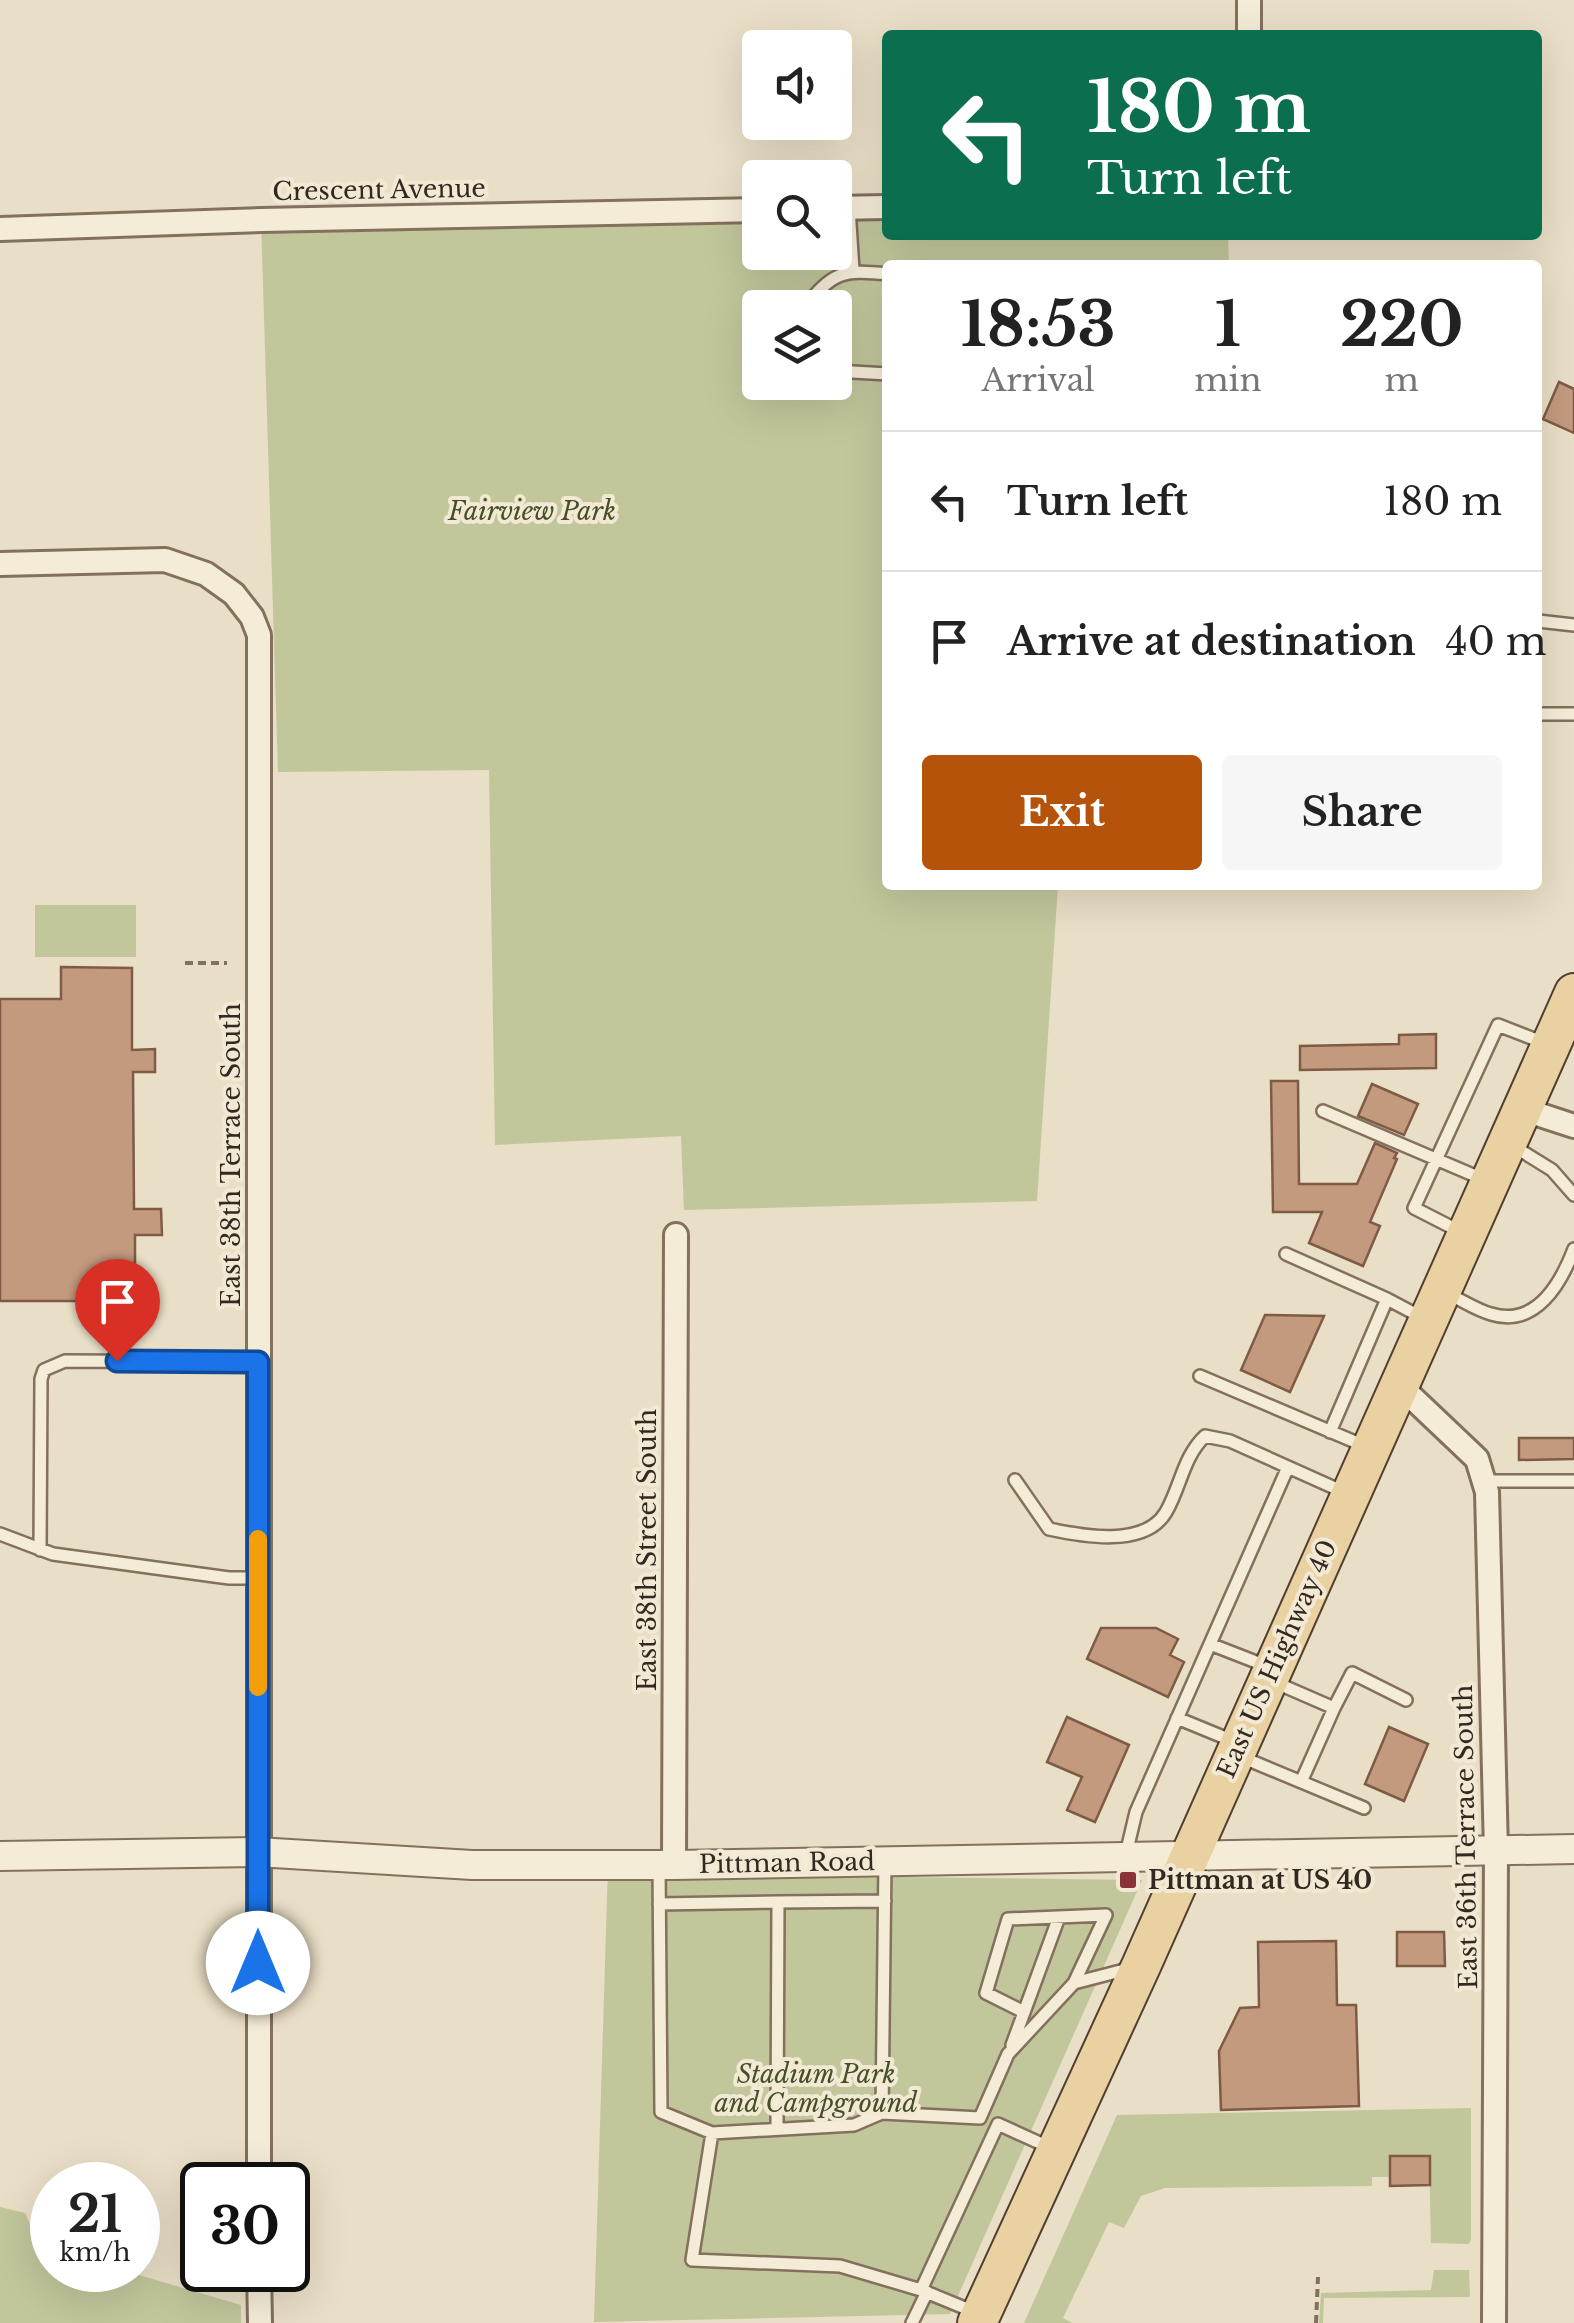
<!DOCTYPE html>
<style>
:root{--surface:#fff;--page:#f6f6f6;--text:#222;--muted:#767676;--line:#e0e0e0;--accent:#b45309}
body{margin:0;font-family:"Libre Baskerville",serif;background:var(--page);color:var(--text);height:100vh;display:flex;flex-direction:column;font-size:38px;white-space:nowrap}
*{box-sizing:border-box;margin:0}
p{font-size:32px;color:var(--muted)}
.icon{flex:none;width:55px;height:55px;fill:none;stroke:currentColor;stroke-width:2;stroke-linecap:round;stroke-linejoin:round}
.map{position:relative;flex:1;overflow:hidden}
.details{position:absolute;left:882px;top:260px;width:660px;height:630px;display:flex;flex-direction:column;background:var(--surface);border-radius:10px;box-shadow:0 10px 40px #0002}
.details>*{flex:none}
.banner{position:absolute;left:882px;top:30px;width:660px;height:210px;border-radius:10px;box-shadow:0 10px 40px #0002;background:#0b6e4f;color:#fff;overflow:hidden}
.buttons{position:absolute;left:742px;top:30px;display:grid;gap:20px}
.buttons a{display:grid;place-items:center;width:110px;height:110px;border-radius:10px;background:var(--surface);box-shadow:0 10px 40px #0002;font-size:50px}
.speed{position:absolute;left:30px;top:2162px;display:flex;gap:20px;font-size:50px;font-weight:700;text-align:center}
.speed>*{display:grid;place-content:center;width:130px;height:130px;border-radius:50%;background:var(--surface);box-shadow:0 10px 40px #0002;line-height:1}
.speed small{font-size:25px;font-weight:400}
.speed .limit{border:5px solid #111;border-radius:15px;background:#fff;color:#111}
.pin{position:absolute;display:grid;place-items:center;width:85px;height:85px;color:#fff;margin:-102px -42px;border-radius:50% 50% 50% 0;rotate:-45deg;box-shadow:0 0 10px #0007}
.pin .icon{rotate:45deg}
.me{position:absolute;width:110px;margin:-55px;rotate:0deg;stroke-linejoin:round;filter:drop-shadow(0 0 8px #0008)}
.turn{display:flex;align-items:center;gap:35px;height:210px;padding:0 40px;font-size:45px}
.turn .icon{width:130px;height:130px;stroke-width:2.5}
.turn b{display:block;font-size:70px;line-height:85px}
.eta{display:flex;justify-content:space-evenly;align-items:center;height:170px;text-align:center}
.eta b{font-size:60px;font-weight:700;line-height:70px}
.cta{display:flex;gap:20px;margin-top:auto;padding:20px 40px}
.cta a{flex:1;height:115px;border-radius:10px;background:var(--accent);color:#fff;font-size:40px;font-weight:700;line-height:115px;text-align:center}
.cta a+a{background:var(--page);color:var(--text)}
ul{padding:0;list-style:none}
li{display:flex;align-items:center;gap:30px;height:140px;padding:0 40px;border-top:2px solid var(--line)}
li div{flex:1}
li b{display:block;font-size:38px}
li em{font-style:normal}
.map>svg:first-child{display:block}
</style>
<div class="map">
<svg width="1574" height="2323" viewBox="0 0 1574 2323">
<rect width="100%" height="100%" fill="#e9dec6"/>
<!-- green -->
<path fill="#c2c69b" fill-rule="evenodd" d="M 887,207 L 888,235 L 1228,235 L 1229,265 L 888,265 L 888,885 L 1058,885 L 1037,1201 L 684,1210 L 681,1136 L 495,1145 L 489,770 L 278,772 L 261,220 L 760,210 L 760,252 L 835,252 L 835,208 ZM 760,308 L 835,308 L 835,382 L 760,382 Z
M 35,905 L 136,905 L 136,957 L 35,957 Z
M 608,1865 L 904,1877 L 1142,1880 L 950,2314 L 594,2322 Z
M 1471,2108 L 1471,2239 L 1469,2244 L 1431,2243 L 1429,2156 L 1390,2156 L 1390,2177 L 1372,2177 L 1372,2186 L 1165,2188 L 1141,2196 L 1124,2228 L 1109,2222 L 1063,2318 L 1072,2323 L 1024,2323 L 1117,2115 Z
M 0,2207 L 25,2213 L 39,2245 L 52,2250 L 52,2270 L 122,2270 L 241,2305 L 241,2323 L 0,2323 Z
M 1434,2270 L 1469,2270 L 1470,2297 L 1324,2298 L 1323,2323 L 1319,2323 L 1321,2293 L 1431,2290 Z"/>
<!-- building -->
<path fill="#c49a7f" stroke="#7f5b46" stroke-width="2.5" d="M 1559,382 L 1574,389 L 1574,433 L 1543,419 Z
M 61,967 L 132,968 L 132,1050 L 155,1049 L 155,1072 L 133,1072 L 134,1209 L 161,1209 L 162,1235 L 135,1235 L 135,1291 L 85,1292 L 85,1301 L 0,1301 L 0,999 L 61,999 Z
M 1436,1034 L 1436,1068 L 1300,1070 L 1300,1046 L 1399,1044 L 1399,1035 Z
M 1271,1081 L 1298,1081 L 1299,1184 L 1357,1184 L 1375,1143 L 1397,1153 L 1394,1158 L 1397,1159 L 1370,1222 L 1380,1226 L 1363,1266 L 1309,1243 L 1322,1212 L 1273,1212 Z
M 1372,1084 L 1418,1104 L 1404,1135 L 1358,1116 Z
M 1265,1315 L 1324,1316 L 1290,1392 L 1241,1370 Z
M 1519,1438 L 1574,1438 L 1574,1459 L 1519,1460 Z
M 1101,1628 L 1156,1628 L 1178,1639 L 1170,1655 L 1184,1662 L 1168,1697 L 1087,1659 Z
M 1067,1717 L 1129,1745 L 1095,1822 L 1067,1810 L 1082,1777 L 1047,1762 Z
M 1389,1727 L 1428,1744 L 1404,1801 L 1365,1784 Z
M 1397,1932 L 1444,1932 L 1445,1966 L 1397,1966 Z
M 1336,1941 L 1337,2005 L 1356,2005 L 1359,2106 L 1221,2110 L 1219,2051 L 1240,2008 L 1259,2007 L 1258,1942 Z
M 1390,2156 L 1430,2156 L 1430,2185 L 1390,2186 Z"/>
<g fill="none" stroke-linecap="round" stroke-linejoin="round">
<defs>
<path id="service" d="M 849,208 L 853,270
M 804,308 C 833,272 842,269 888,274
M 835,371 L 888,374
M 1538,621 L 1574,625
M 1538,714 L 1574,714
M 1323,1111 L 1485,1180
M 1510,1144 L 1552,1170 L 1574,1195
M 1461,1232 L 1414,1208 L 1498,1025 L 1547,1044
M 1286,1254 L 1387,1299
M 1448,1294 C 1462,1300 1476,1310 1491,1314 C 1536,1328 1561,1283 1574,1249
M 1200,1376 L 1367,1447
M 1330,1432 L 1387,1299 L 1423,1318
M 1015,1480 L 1049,1529 C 1082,1536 1145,1548 1166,1512 C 1181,1486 1183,1457 1205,1436 L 1230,1441 L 1346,1493
M 1484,1481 L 1574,1481
M 0,1534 L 53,1554 L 229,1578 L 257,1578
M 40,1550 L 41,1379 L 44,1370 L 65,1361 L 258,1362
M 1210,1644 L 1269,1667
M 1272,1681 L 1334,1708 L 1301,1782
M 1334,1708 L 1352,1673 L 1406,1700
M 1177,1718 L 1233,1741
M 1239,1756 L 1364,1808
M 1126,1854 L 1136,1812 L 1288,1467
M 885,1862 L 882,2113 L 980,2118 L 1008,2054 L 1074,1983 L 1132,1968
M 659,1865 L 661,2112 L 712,2133 L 692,2260 L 840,2266 L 921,2290 L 998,2124 L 1053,2149
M 659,1904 L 778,1902
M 1024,2012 L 986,1993 L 1008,1919 L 1106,1915 L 1074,1983
M 1012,2045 L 1059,1917
M 777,2129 L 778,1902 L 885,1901
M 712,2133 L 854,2125 L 882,2113
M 921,2290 L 977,2313
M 912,2323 L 927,2292"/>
<path id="minor" d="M 1249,35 L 1249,0
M 835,208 L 888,207
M 0,229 L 261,220 L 760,210
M 0,564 L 165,560 L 206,574 L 234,594 L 252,617 L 259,635 L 259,2185
M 1522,1109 L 1574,1126
M 1399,1385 L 1477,1459 L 1487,1492 L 1496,1851 L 1494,2323
M 674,1865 L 676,1235
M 259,2270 L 260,2323"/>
<path id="tertiary" d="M 0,1856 L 257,1852 L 472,1865 L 674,1865 L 1574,1849"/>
<path id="primary" d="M 977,2323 L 1141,1966 L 1574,993"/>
</defs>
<!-- service casing -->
<use href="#service" stroke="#83705d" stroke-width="16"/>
<!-- minor casing -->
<use href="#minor" stroke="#83705d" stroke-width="28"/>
<!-- tertiary casing -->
<use href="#tertiary" stroke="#83705d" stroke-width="32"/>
<!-- primary casing -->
<use href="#primary" stroke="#513f31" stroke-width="42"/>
<!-- path -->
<path stroke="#83705d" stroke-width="4" stroke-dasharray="8 5" stroke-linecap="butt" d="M 185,963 L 227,963
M 1316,2323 L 1318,2277"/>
<!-- service -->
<use href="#service" stroke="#f5ecd8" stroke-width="11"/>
<!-- minor -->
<use href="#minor" stroke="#f5ecd8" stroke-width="22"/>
<!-- tertiary -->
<use href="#tertiary" stroke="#f5ecd8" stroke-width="28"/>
<!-- primary -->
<use href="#primary" stroke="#e9d1a1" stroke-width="38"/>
</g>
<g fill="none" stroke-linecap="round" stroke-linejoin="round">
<defs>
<path id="route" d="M 117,1361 L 258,1362 L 258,1963"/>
</defs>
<!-- route casing -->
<use href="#route" stroke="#114b97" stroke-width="25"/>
<!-- route -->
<use href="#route" stroke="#1a73e8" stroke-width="18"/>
<!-- slow -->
<path stroke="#f59e0b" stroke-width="18" d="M 258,1687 L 258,1539"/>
</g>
<!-- markers -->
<rect fill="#8b3436" stroke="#f2e9d4" stroke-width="4" x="1118" y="1870" width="20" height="20" rx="5"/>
<g text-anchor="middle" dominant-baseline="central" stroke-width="8" stroke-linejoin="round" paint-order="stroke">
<!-- street labels -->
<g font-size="25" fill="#342920" stroke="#f2e9d4">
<text transform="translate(379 190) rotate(-1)">Crescent Avenue</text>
<text transform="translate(231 1155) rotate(-90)">East 38th Terrace South</text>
<text transform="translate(647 1550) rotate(-90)">East 38th Street South</text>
<text transform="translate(1277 1659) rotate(-66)">East US Highway 40</text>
<text transform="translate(1466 1837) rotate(-91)">East 36th Terrace South</text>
<text transform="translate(787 1863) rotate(-1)">Pittman Road</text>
</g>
<!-- park labels -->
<g font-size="25" font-style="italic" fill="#464f28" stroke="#f2e9d4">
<text x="532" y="511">Fairview Park</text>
<text x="816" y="2074">Stadium Park<tspan x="816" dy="29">and Campground</tspan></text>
</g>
<!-- poi labels -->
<g font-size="25" font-weight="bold" fill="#342920" stroke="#f2e9d4" text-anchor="start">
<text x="1148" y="1880">Pittman at US 40</text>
</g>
</g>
</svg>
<div class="buttons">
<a><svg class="icon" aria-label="sound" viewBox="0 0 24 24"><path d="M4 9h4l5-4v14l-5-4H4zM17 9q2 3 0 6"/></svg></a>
<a><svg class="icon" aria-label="search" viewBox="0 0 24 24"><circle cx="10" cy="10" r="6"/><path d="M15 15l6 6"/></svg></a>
<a><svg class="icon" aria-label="layers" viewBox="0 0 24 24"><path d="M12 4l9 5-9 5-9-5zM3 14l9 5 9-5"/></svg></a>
</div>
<div class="speed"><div>21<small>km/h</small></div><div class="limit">30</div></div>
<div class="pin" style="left:117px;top:1361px;background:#d93025"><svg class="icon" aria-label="arrive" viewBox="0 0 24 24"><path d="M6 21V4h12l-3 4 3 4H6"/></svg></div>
<svg class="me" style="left:258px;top:1963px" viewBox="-20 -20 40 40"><circle r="19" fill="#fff"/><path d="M0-13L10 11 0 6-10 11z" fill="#1a73e8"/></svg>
<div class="banner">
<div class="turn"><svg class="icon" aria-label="left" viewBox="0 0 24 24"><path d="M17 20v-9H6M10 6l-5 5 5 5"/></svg><div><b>180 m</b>Turn left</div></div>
</div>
<section class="details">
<div class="eta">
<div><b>18:53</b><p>Arrival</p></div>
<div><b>1</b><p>min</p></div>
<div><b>220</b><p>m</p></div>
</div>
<ul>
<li><svg class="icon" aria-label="left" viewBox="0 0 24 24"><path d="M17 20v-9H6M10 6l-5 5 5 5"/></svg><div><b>Turn left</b></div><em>180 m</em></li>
<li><svg class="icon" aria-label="arrive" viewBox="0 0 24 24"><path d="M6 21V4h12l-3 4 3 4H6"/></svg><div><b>Arrive at destination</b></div><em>40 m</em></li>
</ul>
<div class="cta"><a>Exit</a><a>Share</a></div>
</section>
</div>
